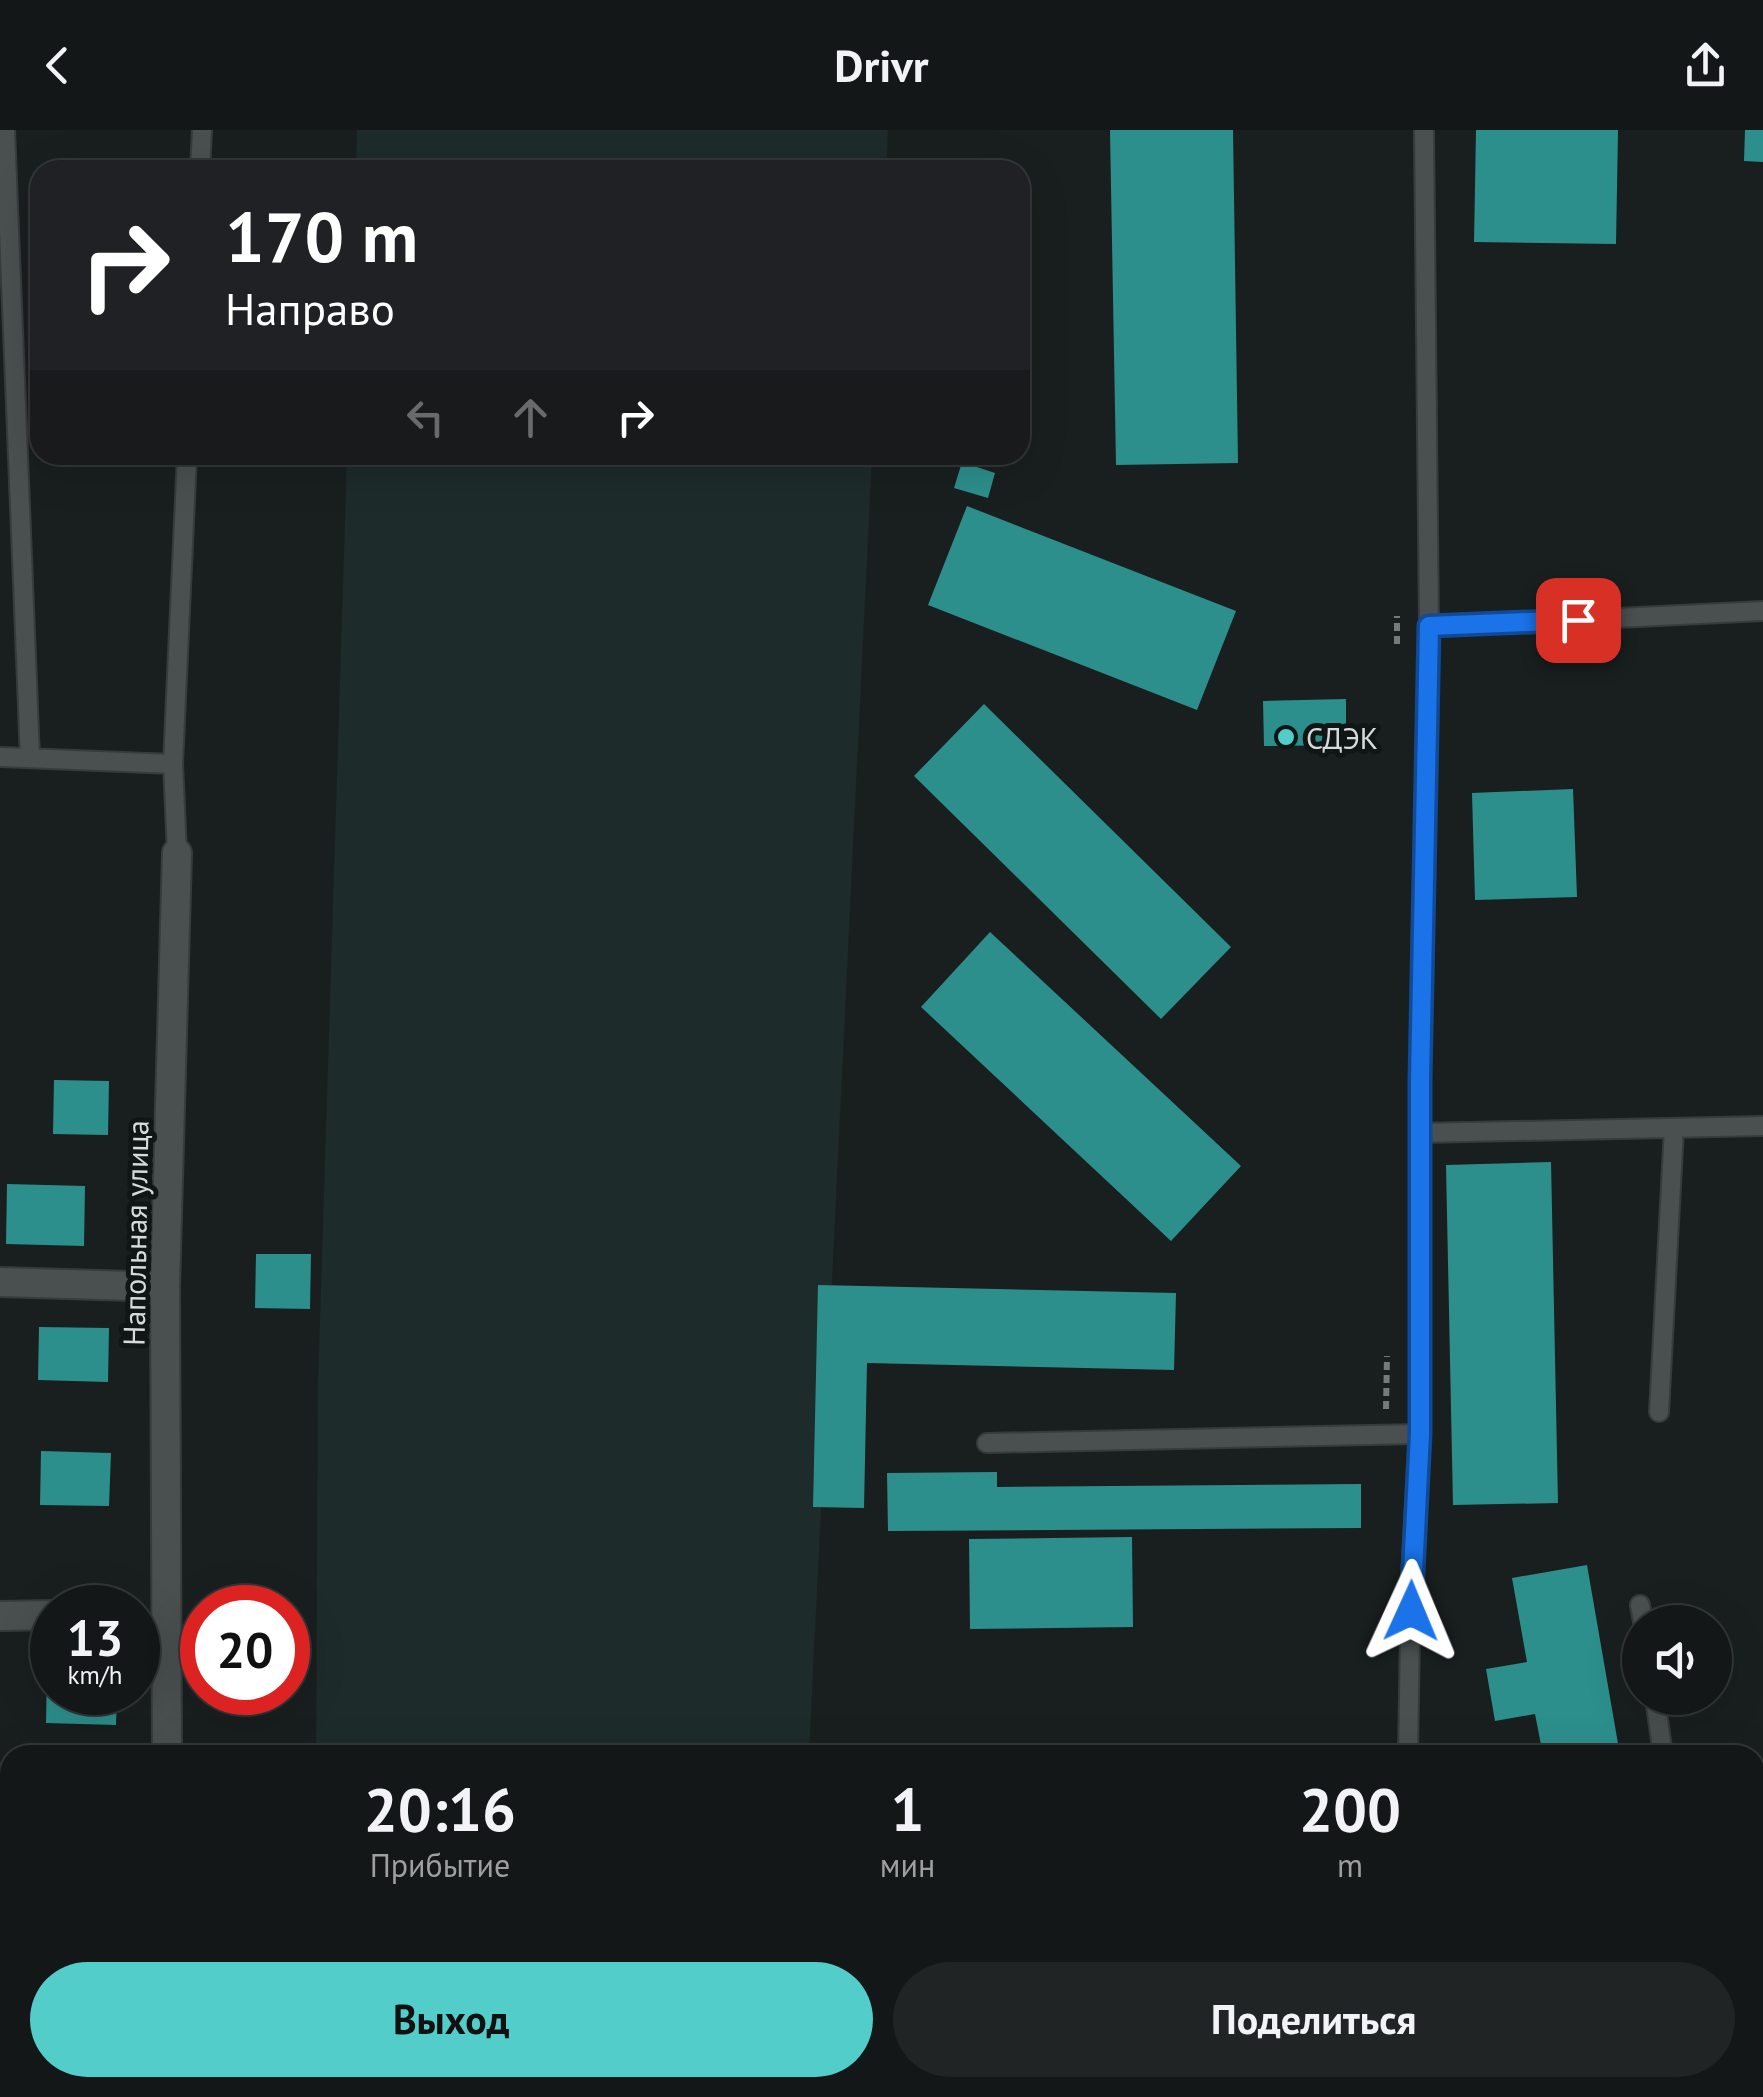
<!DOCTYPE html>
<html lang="ru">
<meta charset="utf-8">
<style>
:root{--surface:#131717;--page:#202424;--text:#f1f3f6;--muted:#9d9fa1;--line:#323636;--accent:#53cdc9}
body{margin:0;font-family:"PT Sans",sans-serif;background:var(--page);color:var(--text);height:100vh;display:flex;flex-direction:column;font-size:38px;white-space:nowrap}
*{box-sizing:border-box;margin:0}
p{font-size:32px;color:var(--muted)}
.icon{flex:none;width:55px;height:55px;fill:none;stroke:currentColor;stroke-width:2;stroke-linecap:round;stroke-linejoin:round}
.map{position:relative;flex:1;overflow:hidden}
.side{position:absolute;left:0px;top:1615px;width:1765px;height:352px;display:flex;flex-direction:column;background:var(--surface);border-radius:30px 30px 0 0;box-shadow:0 10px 40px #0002,0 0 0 2px var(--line)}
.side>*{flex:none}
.guide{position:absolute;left:30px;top:30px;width:1000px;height:305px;border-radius:30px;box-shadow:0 10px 40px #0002,0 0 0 2px var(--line);background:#202124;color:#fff;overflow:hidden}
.controls{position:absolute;left:1622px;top:1475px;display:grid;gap:20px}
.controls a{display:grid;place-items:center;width:110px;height:110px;border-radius:50%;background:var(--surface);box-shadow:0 10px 40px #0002,0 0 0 2px var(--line);font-size:50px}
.speed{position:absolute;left:30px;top:1455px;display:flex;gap:20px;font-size:50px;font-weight:700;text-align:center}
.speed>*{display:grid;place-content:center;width:130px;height:130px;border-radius:50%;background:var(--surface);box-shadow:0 10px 40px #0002,0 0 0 2px var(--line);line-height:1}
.speed small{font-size:25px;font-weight:400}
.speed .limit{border:15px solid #d22;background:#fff;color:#111}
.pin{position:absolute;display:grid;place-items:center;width:85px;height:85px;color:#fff;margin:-42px;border-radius:20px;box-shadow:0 5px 15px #0006}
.me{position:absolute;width:110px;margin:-55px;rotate:1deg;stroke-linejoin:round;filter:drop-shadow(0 0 8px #0008)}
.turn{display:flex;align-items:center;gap:35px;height:210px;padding:0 30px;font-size:45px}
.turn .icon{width:130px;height:130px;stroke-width:2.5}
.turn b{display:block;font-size:70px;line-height:85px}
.lanes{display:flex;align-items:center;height:95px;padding:0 30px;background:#0003;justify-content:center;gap:50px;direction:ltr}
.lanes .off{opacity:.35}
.eta{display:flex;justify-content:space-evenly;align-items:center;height:170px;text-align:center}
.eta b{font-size:60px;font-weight:600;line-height:70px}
.button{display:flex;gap:20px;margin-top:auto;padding:20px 30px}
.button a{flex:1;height:115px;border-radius:60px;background:var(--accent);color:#111;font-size:40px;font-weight:600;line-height:115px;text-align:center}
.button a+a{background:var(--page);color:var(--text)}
header{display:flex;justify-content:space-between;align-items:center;height:130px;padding:0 30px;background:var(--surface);font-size:45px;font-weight:600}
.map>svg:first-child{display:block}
</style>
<header><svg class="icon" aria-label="back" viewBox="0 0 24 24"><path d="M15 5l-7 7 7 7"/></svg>Drivr<svg class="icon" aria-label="share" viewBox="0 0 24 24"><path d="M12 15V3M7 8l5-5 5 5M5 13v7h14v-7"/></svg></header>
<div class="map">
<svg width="1763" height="1967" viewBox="0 0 1763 1967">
<rect width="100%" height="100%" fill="#191f1f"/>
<!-- built -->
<path fill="#1d2b2a" d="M 357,0 L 888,0 L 886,40 L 356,40 Z
M 347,325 L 872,325 L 809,1625 L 316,1625 L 318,1253 Z
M 313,1958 L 793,1958 L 793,1967 L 313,1967 Z"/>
<!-- building -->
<path fill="#2c8f8c" d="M 1110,0 L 1233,0 L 1238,333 L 1116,335 Z
M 1476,0 L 1618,0 L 1616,114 L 1474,112 Z
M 1745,0 L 1763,0 L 1763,32 L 1744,31 Z
M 962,332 L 995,343 L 988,368 L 954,358 Z
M 967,376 L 1236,481 L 1197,580 L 928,475 Z
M 1346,569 L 1346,615 L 1264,616 L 1263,571 Z
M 984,574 L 1231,817 L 1161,889 L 914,646 Z
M 1573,659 L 1577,767 L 1475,770 L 1472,663 Z
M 990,802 L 1241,1036 L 1171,1111 L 921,877 Z
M 54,950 L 109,951 L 108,1005 L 53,1004 Z
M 1551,1032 L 1558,1373 L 1453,1375 L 1446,1035 Z
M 7,1054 L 85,1056 L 84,1116 L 6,1114 Z
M 256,1124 L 311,1124 L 310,1179 L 255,1178 Z
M 818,1155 L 1176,1163 L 1174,1240 L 867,1233 L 864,1378 L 813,1377 Z
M 39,1197 L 109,1198 L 108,1252 L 38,1250 Z
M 41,1321 L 111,1323 L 109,1376 L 40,1375 Z
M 997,1342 L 997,1357 L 1361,1354 L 1361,1398 L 888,1401 L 887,1343 Z
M 1132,1407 L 1133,1497 L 970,1499 L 969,1409 Z
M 1587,1435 L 1620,1625 L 1543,1625 L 1535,1584 L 1495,1591 L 1486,1539 L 1527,1532 L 1512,1448 Z
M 47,1540 L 52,1540 L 52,1562 L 117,1562 L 116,1595 L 46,1593 Z
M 0,1657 L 10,1658 L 10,1726 L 0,1726 Z
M 50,1958 L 121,1958 L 120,1967 L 50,1967 Z
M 804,1958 L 1205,1958 L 1205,1967 L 804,1967 Z
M 1660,1958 L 1708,1958 L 1712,1967 L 1663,1967 Z"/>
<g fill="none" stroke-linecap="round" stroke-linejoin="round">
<defs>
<path id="service" d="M 5,0 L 30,628
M 200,40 L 202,0
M 1429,497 L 1763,481
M 0,627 L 173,634
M 177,723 L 173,634 L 187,325
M 1420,1003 L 1763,996
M 1659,1282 L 1674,998
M 987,1313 L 1419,1304
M 1640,1475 L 1643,1492
M 1655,1568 L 1663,1625
M 1408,1625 L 1411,1445 L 1419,1304 L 1420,949 L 1429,497 L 1424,0
M 1639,1958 L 1639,1967
M 1402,1967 L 1402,1958
M 1460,1967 L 1460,1958
M 1498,1967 L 1531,1958"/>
<path id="minor" d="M 0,1152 L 165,1157
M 0,1486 L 52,1485
M 167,1625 L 165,1157 L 177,723
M 0,1881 L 10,1881
M 170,1958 L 171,1967"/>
</defs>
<!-- service casing -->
<use href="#service" stroke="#373b3b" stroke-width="22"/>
<!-- minor casing -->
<use href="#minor" stroke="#373b3b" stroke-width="32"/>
<!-- path -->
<path stroke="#757a7a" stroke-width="6" stroke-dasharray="8 5" stroke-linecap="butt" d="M 1397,514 L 1397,486
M 1386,1279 L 1387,1226"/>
<!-- service -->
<use href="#service" stroke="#49504f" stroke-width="18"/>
<!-- minor -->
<use href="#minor" stroke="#49504f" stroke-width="28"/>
</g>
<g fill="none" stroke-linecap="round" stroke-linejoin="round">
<defs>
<path id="route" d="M 1411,1481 L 1420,1304 L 1420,950 L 1429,496 L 1578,490"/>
</defs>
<!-- route casing -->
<use href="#route" stroke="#114b97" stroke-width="25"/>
<!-- route -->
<use href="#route" stroke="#1a73e8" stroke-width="18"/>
</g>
<!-- markers -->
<circle fill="#53cdc9" stroke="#101615" stroke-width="4" cx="1286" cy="607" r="10"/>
<g text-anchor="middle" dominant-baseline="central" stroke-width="10" stroke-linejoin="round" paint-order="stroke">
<!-- poi labels -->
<g font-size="30" fill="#d6dada" stroke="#101615" text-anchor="start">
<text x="1306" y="607">СДЭК</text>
</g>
<!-- street labels -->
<g font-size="30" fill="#d6dada" stroke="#101615">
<text transform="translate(135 1103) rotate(-89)">Напольная улица</text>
</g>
</g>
</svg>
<div class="controls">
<a><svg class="icon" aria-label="sound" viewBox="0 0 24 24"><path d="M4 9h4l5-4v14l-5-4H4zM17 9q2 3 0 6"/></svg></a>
</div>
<div class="speed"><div>13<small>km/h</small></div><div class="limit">20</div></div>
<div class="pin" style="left:1578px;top:490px;background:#d93025"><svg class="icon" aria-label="arrive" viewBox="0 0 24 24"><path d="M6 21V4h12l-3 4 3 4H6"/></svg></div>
<svg class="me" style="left:1411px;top:1481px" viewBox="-20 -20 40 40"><path d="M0-17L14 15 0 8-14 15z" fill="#1a73e8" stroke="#fff" stroke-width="4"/></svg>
<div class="guide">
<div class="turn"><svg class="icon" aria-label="right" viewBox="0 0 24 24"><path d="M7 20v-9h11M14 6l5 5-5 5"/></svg><div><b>170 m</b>Направо</div></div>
<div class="lanes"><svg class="icon off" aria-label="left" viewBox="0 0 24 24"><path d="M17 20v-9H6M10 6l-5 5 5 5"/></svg><svg class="icon off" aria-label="ahead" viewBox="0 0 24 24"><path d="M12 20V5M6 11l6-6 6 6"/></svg><svg class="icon" aria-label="right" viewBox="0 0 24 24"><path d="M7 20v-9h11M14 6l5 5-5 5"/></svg></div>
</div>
<section class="side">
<div class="eta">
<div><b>20:16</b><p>Прибытие</p></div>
<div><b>1</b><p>мин</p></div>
<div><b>200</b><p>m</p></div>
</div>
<div class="button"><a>Выход</a><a>Поделиться</a></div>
</section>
</div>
